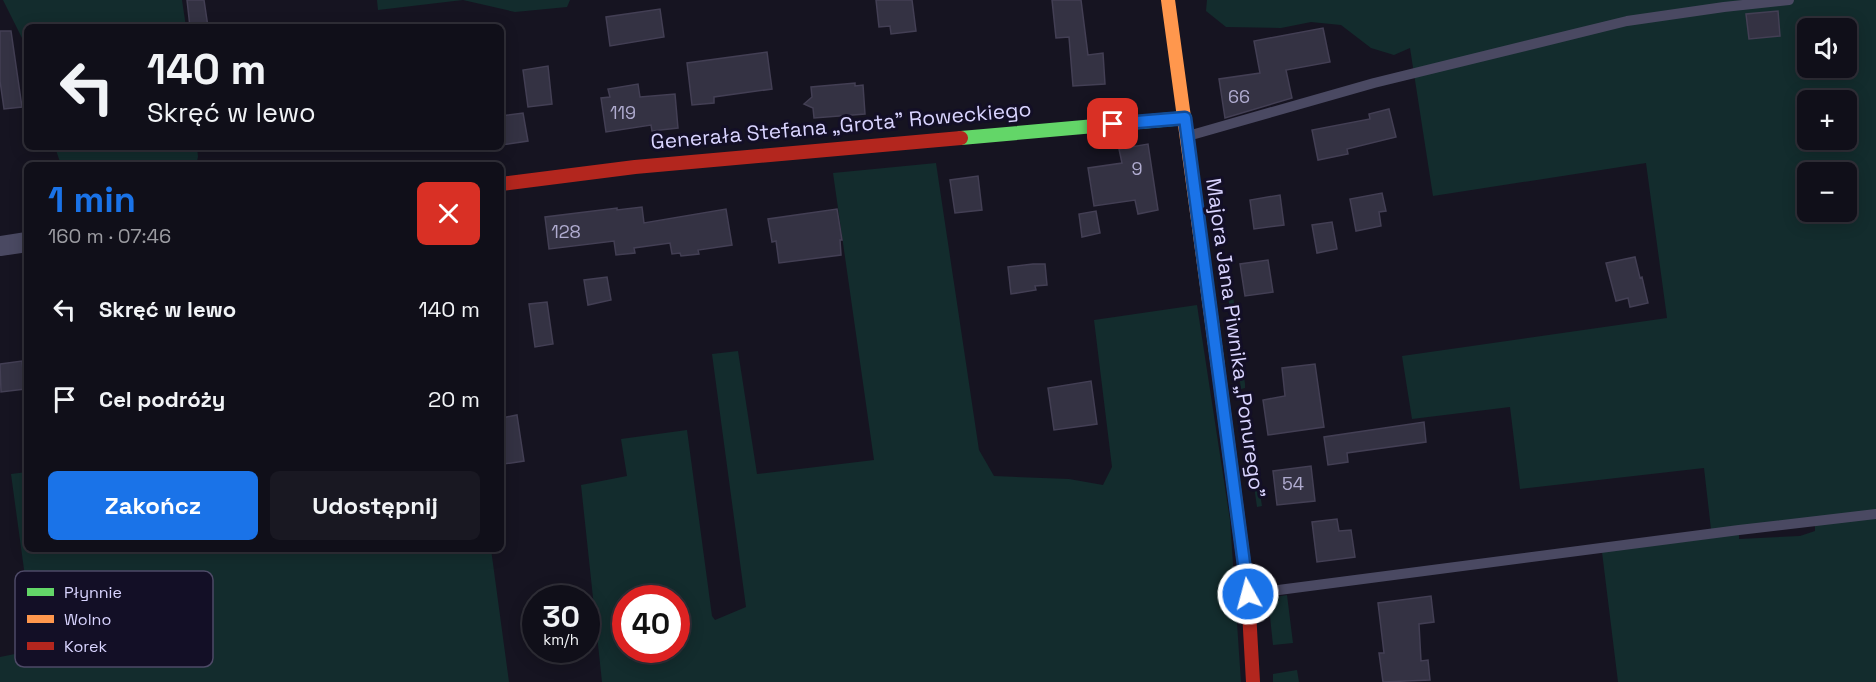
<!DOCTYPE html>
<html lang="pl">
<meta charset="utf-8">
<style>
:root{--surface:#100f19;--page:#191822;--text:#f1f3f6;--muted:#9c9ca2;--line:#302f38;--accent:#1a73e8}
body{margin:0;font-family:"Space Grotesk",sans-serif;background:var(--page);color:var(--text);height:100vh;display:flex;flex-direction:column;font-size:22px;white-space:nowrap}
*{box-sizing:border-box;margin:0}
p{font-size:20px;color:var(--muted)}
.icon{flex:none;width:33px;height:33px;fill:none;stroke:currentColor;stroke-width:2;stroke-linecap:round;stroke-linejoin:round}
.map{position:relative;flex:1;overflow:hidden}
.drawer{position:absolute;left:24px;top:162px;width:480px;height:390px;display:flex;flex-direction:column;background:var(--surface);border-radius:9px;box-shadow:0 3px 15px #0003,0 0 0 2px var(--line)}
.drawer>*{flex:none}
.top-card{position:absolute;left:24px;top:24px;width:480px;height:126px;border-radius:9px;box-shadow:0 3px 15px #0003,0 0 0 2px var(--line);background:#100f19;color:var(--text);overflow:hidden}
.buttons{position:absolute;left:1797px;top:18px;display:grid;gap:12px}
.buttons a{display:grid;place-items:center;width:60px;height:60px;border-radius:9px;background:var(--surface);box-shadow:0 3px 15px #0003,0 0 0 2px var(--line);font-size:30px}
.speed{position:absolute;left:522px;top:585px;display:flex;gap:12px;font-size:30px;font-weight:700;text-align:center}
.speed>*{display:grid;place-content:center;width:78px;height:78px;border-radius:50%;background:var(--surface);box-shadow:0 3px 15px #0003,0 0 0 2px var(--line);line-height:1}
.speed small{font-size:15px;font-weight:400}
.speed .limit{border:9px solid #d22;background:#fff;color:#111}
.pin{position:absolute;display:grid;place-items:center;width:51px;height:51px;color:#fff;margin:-26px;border-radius:12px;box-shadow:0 3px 9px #0006}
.me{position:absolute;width:66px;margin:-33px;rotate:353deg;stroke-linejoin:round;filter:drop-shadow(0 0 4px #0008)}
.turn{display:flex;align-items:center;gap:21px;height:126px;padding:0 24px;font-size:27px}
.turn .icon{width:78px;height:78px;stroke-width:2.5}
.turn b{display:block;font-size:42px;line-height:51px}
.round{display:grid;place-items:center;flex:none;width:63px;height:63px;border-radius:9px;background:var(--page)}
.headline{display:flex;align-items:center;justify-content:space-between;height:102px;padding:0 24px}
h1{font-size:36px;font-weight:700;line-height:45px;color:var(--accent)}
.cta{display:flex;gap:12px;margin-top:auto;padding:12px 24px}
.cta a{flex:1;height:69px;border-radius:9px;background:var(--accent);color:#fff;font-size:24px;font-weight:700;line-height:69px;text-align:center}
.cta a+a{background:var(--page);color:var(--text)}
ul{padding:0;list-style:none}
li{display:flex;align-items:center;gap:18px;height:90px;padding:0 24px}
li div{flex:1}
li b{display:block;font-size:22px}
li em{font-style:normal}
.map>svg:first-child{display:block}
</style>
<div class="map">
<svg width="1876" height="682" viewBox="0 0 1876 682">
<rect width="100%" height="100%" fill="#161421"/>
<!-- green -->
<path fill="#132c2d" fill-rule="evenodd" d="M 3,0 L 182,0 L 186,27 L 27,27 L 27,48 Z
M 377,0 L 570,0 L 567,7 L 515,12 L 463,0 L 378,10 Z
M 1207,0 L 1876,0 L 1876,682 L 1618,682 L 1602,552 L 1712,538 L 1704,468 L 1520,489 L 1510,407 L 1412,419 L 1402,356 L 1667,318 L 1646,163 L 1433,196 L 1410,48 L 1394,55 L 1371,48 L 1341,25 L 1311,22 L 1281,28 L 1226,27 L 1206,11 ZM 1808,28 L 1846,28 L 1846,68 L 1808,68 ZM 1808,100 L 1846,100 L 1846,140 L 1808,140 ZM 1808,172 L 1846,172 L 1846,212 L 1808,212 ZM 1815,524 L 1815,531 L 1800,536 L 1739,539 L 1739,533 Z
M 55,147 L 197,147 L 198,157 L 196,165 L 61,165 Z
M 936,163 L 979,450 L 994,476 L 1069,479 L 1103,485 L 1112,467 L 1094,320 L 1197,305 L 1230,520 L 1241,682 L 602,682 L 581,485 L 627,476 L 621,439 L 687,430 L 712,616 L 715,620 L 746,607 L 712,354 L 738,351 L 757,474 L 874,460 L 833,173 ZM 626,598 L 676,598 L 676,650 L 626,650 Z
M 1229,266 L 1245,384 L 1245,388 L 1241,389 L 1224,267 Z
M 1242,402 L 1246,402 L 1262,506 L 1257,507 Z
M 27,472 L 27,549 L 491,549 L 509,682 L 0,682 L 0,657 L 35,650 L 11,474 Z
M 1287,595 L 1293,643 L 1273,645 L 1268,598 Z
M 1297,670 L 1299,682 L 1273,682 L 1273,674 Z"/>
<!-- building -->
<path fill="#343243" stroke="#433f54" stroke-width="1.5" d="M 187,0 L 204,0 L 208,27 L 190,27 Z
M 876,0 L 912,0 L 916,31 L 891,34 L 890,26 L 879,27 Z
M 1052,0 L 1081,0 L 1088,55 L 1103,53 L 1105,84 L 1073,86 L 1069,37 L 1056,38 Z
M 660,9 L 664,37 L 610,46 L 606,17 Z
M 1778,11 L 1780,36 L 1749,39 L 1746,14 Z
M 1323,28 L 1330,62 L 1286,70 L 1292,98 L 1225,118 L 1219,79 L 1260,73 L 1254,41 Z
M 0,31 L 11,31 L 22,107 L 4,109 L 0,81 Z
M 767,52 L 772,89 L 714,97 L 714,103 L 692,105 L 687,63 Z
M 548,66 L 552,104 L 528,107 L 523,70 Z
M 855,83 L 855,86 L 863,85 L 865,114 L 814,118 L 813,108 L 804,104 L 812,97 L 811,87 Z
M 638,84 L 640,97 L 675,94 L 678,128 L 652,131 L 651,125 L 606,132 L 601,98 L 610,97 L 608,89 Z
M 1389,109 L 1396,137 L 1347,149 L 1348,154 L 1318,160 L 1312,130 L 1370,119 L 1369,114 Z
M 523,113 L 528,141 L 501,145 L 501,116 Z
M 1148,144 L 1158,210 L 1138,214 L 1135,200 L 1094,206 L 1088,168 L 1122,163 L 1119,149 Z
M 978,176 L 982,210 L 955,213 L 950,180 Z
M 1382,193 L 1386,211 L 1379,212 L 1381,226 L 1356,231 L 1350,199 Z
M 1280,195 L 1284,225 L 1254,229 L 1250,200 Z
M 642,207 L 644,223 L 726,209 L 732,245 L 698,250 L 699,254 L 681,256 L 680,253 L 672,254 L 670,243 L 634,248 L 635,253 L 616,255 L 614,241 L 549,249 L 545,217 L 617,208 L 617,210 Z
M 837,209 L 842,240 L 840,240 L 841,255 L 779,263 L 776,241 L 772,242 L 768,219 Z
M 1096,211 L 1100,233 L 1082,237 L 1079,214 Z
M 1332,222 L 1337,249 L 1317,253 L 1312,225 Z
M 1635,257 L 1640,278 L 1642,277 L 1648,303 L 1630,307 L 1628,298 L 1616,301 L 1606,263 Z
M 1268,260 L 1273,292 L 1245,296 L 1240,264 Z
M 1033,264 L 1045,264 L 1047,285 L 1035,286 L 1036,290 L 1011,294 L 1008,267 Z
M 607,277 L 611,300 L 588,305 L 584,280 Z
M 547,302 L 553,344 L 535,347 L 529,304 Z
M 22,361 L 25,389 L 1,392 L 0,364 Z
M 1315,364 L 1324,427 L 1268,435 L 1263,400 L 1285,396 L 1282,368 Z
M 1091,381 L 1097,424 L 1054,430 L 1048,388 Z
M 517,415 L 524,461 L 504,464 L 501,447 L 501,418 Z
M 1424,422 L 1426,442 L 1347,453 L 1348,462 L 1328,465 L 1324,437 Z
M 1311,466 L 1315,501 L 1277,505 L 1273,471 Z
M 1337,519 L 1339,531 L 1351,530 L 1355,557 L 1317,562 L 1312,522 Z
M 1431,596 L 1434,622 L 1419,624 L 1421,661 L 1428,660 L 1430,680 L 1383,682 L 1379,653 L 1384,653 L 1378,603 Z"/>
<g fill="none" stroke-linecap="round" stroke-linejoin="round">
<!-- lane -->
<path stroke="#4a4962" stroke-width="10" d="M 1188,136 L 1374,83 L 1627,21 L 1724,7 L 1789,0
M 1248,594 L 1739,530 L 1876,514"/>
<!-- street -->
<path stroke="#4a4962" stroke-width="20" d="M 0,246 L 27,242"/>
<!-- fast -->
<path stroke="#63d668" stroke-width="14" d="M 961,138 L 1185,118"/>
<!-- slow -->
<path stroke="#ff974d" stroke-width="14" d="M 1168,0 L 1218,367"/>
<!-- jam -->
<path stroke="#b3261e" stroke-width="14" d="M 501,184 L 635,167 L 961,138
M 1218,367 L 1248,594 L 1253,682"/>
</g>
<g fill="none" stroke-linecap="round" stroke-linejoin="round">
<defs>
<path id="route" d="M 1113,124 L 1185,118 L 1248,594"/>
</defs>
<!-- route casing -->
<use href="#route" stroke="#114b97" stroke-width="15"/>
<!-- route -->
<use href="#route" stroke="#1a73e8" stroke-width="10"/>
</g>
<g text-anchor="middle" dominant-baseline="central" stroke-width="6" stroke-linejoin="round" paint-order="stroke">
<!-- number labels -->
<g font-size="18" fill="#b0acd0">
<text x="1239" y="96">66</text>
<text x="623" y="112">119</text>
<text x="1137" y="168">9</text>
<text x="566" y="231">128</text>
<text x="1293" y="483">54</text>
</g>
<!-- street labels -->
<g font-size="21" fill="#d9d4ff" stroke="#130f26">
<text transform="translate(841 125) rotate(-5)">Generała Stefana „Grota” Roweckiego</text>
<text transform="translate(1236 338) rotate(82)">Majora Jana Piwnika „Ponurego”</text>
</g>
</g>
<!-- legend -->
<rect x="15" y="571" width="198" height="96" rx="9" fill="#130f26" stroke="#4e4a67" stroke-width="1.5"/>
<rect x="27" y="588" width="27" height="8" fill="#63d668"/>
<rect x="27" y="615" width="27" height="8" fill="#ff974d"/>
<rect x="27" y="642" width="27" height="8" fill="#b3261e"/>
<g font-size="16" fill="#d9d4ff">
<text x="64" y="598">Płynnie</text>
<text x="64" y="625">Wolno</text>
<text x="64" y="652">Korek</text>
</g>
</svg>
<div class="buttons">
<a><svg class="icon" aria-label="sound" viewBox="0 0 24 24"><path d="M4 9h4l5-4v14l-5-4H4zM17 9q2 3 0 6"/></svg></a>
<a>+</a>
<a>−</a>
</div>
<div class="speed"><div>30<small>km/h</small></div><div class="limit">40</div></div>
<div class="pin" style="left:1113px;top:124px;background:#d93025"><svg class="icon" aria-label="arrive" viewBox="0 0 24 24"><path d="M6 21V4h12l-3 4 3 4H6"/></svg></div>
<svg class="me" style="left:1248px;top:594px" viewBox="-20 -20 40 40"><circle r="17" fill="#1a73e8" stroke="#fff" stroke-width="3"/><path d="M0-11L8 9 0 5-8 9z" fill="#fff"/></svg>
<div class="top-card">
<div class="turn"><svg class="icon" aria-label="left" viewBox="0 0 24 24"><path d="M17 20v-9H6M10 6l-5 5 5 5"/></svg><div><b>140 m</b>Skręć w lewo</div></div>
</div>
<section class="drawer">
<div class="headline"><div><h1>1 min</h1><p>160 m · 07:46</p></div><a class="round" style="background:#d93025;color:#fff"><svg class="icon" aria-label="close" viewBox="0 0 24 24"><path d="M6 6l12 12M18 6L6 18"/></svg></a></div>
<ul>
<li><svg class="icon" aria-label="left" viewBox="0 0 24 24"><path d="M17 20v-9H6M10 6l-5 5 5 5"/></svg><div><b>Skręć w lewo</b></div><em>140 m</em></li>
<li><svg class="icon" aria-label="arrive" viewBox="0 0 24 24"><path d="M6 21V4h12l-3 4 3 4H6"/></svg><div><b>Cel podróży</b></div><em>20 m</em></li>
</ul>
<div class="cta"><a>Zakończ</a><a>Udostępnij</a></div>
</section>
</div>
